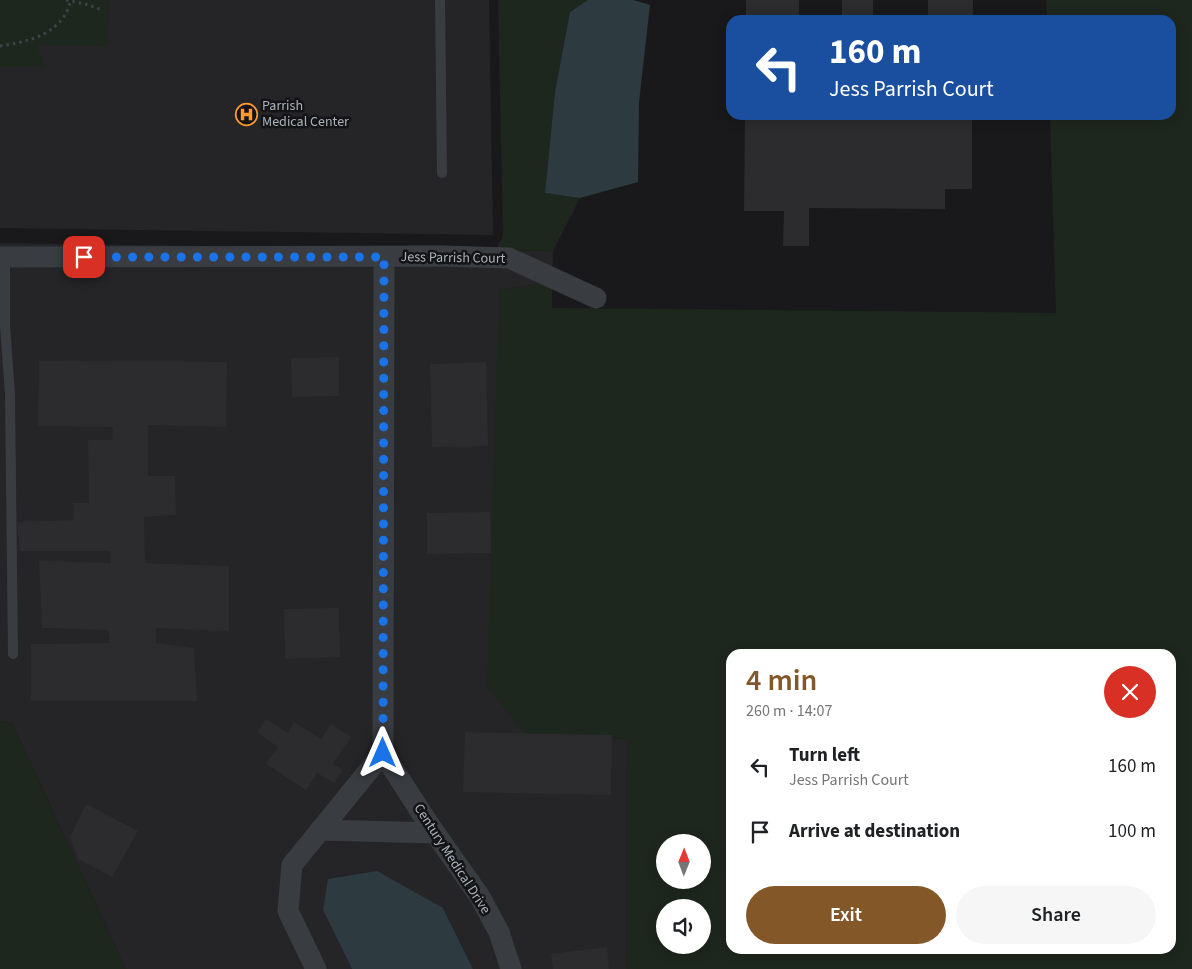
<!DOCTYPE html>
<meta charset="utf-8">
<style>
:root{--surface:#fff;--page:#f6f6f6;--text:#202124;--muted:#757577;--accent:#845728}
body{margin:0;font-family:"Source Sans 3",sans-serif;background:var(--page);color:var(--text);height:100vh;display:flex;flex-direction:column;font-size:19px;white-space:nowrap}
*{box-sizing:border-box;margin:0}
p{font-size:16px;color:var(--muted)}
.icon{flex:none;width:28px;height:28px;fill:none;stroke:currentColor;stroke-width:2;stroke-linecap:round;stroke-linejoin:round}
.map{position:relative;flex:1;overflow:hidden}
.sheet{position:absolute;left:726px;top:649px;width:450px;height:305px;display:flex;flex-direction:column;background:var(--surface);border-radius:15px;box-shadow:0 2px 12px #0003}
.sheet>*{flex:none}
.hud{position:absolute;left:726px;top:15px;width:450px;height:105px;border-radius:15px;box-shadow:0 2px 12px #0003;background:#1a4fa0;color:#fff;overflow:hidden}
.needle{width:32px;rotate:1deg}
.buttons{position:absolute;left:656px;top:834px;display:grid;gap:10px}
.buttons a{display:grid;place-items:center;width:55px;height:55px;border-radius:50%;background:var(--surface);box-shadow:0 2px 12px #0003;font-size:25px}
.pin{position:absolute;display:grid;place-items:center;width:42px;height:42px;color:#fff;margin:-21px;border-radius:10px;box-shadow:0 2px 8px #0006}
.me{position:absolute;width:55px;margin:-28px;rotate:0deg;stroke-linejoin:round;filter:drop-shadow(0 0 4px #0008)}
.turn{display:flex;align-items:center;gap:18px;height:105px;padding:0 20px;font-size:22px}
.turn .icon{width:65px;height:65px;stroke-width:2.5}
.turn b{display:block;font-size:35px;line-height:42px}
.round{display:grid;place-items:center;flex:none;width:52px;height:52px;border-radius:26px;background:var(--page)}
.summary{display:flex;align-items:center;justify-content:space-between;height:85px;padding:0 20px}
h1{font-size:30px;font-weight:600;line-height:38px;color:var(--accent)}
.primary-button{display:flex;gap:10px;margin-top:auto;padding:10px 20px}
.primary-button a{flex:1;height:58px;border-radius:30px;background:var(--accent);color:#fff;font-size:20px;font-weight:600;line-height:58px;text-align:center}
.primary-button a+a{background:var(--page);color:var(--text)}
ul{padding:0;list-style:none}
li{display:flex;align-items:center;gap:15px;height:65px;padding:0 20px}
li div{flex:1}
li b{display:block;font-size:19px}
li em{font-style:normal}
.map>svg:first-child{display:block}
</style>
<div class="map">
<svg width="1192" height="969" viewBox="0 0 1192 969">
<rect width="100%" height="100%" fill="#19191b"/>
<!-- built -->
<path fill="#252528" d="M 0,0 L 489,0 L 493,235 L 0,228 Z
M 0,243 L 553,251 L 552,282 L 499,290 L 525,733 L 627,739 L 626,969 L 473,969 L 443,908 L 323,910 L 352,969 L 126,969 L 12,723 L 0,721 Z"/>
<!-- green -->
<path fill="#1e271e" fill-rule="evenodd" d="M 0,0 L 109,0 L 108,46 L 36,45 L 45,66 L 0,67 Z
M 498,0 L 588,0 L 570,12 L 555,92 L 545,193 L 580,198 L 553,251 L 498,250 L 498,244 L 501,241 L 503,234 Z
M 1046,0 L 1192,0 L 1192,969 L 626,969 L 627,739 L 525,733 L 487,688 L 499,290 L 552,282 L 552,308 L 1056,313 L 1050,115 L 1171,115 L 1171,20 L 1047,20 ZM 731,654 L 1171,654 L 1171,949 L 731,949 ZM 665,842 L 702,842 L 702,880 L 665,880 ZM 665,908 L 702,908 L 702,945 L 665,945 Z
M 0,721 L 12,723 L 126,969 L 0,969 Z"/>
<!-- water -->
<path fill="#2d3b41" d="M 588,0 L 633,0 L 650,5 L 639,102 L 638,182 L 580,198 L 545,193 L 555,92 L 570,12 Z
M 377,871 L 443,908 L 473,969 L 352,969 L 323,910 L 328,879 Z"/>
<!-- building -->
<path fill="#2c2c2f" d="M 746,0 L 799,0 L 799,20 L 746,20 Z
M 842,0 L 873,0 L 873,20 L 842,20 Z
M 928,0 L 973,0 L 973,20 L 928,20 Z
M 745,115 L 972,115 L 972,189 L 945,189 L 945,209 L 809,208 L 809,246 L 783,246 L 784,211 L 744,211 Z
M 339,357 L 339,396 L 292,397 L 291,358 Z
M 39,361 L 227,362 L 226,427 L 148,425 L 148,476 L 175,476 L 176,515 L 144,517 L 145,563 L 229,566 L 229,631 L 156,628 L 156,643 L 194,648 L 197,701 L 31,701 L 31,644 L 110,643 L 108,630 L 42,628 L 39,561 L 111,563 L 110,551 L 20,551 L 17,522 L 74,520 L 73,503 L 89,503 L 88,440 L 112,440 L 113,427 L 38,426 Z
M 486,362 L 488,446 L 432,447 L 430,364 Z
M 490,512 L 491,553 L 427,554 L 427,513 Z
M 339,608 L 340,657 L 285,659 L 284,609 Z
M 266,719 L 288,733 L 294,722 L 321,739 L 331,724 L 351,737 L 333,764 L 343,770 L 334,783 L 317,773 L 306,790 L 266,764 L 278,747 L 257,732 Z
M 465,732 L 612,735 L 611,795 L 463,792 Z
M 86,804 L 138,831 L 112,877 L 78,859 L 70,837 Z
M 607,947 L 609,969 L 553,969 L 551,954 Z"/>
<g fill="none" stroke-linecap="round" stroke-linejoin="round">
<!-- path -->
<path stroke="#3f4348" stroke-width="3" stroke-dasharray="2.5 4" stroke-linecap="butt" d="M 66,0 L 85,4 L 102,10
M 0,46 C 24,42 47,38 63,18 C 67,13 69,6 71,0"/>
<!-- lane -->
<path stroke="#393c41" stroke-width="10" d="M 440,0 L 442,173
M 5,257 L 5,326 L 10,394 L 13,654"/>
<!-- street -->
<path stroke="#393c41" stroke-width="21" d="M 0,257 L 442,256 L 509,258 L 596,298
M 384,257 L 383,753 L 426,820 L 480,897 L 499,932 L 511,969
M 320,830 L 435,833
M 316,969 L 288,911 L 292,865 L 383,753"/>
</g>
<g fill="none" stroke-linecap="round" stroke-linejoin="round">
<!-- route -->
<path stroke="#1a73e8" stroke-width="9" stroke-dasharray="0 16.2" d="M 84,257 L 384,257 L 383,753"/>
</g>
<!-- icons -->
<defs>
<symbol id="hospital-ring" viewBox="-11 -11 22 22"><circle r="9.5" fill="#141416" stroke="#ff9a2d" stroke-width="1.5"/><path d="M-5-5h3v3.5h4V-5h3V5h-3V1.5h-4V5h-3Z" fill="#ff9a2d"/></symbol>
</defs>
<g fill-rule="evenodd">
<use href="#hospital-ring" x="234" y="102" width="25" height="25"/>
</g>
<g text-anchor="middle" dominant-baseline="central" stroke-width="5" stroke-linejoin="round" paint-order="stroke">
<!-- poi labels -->
<g font-size="14" fill="#aab2bc" stroke="#141416" text-anchor="start">
<text x="262" y="106">Parrish<tspan x="262" dy="16">Medical Center</tspan></text>
</g>
<!-- street labels -->
<g font-size="14" fill="#aab2bc" stroke="#141416">
<text transform="translate(453 258) rotate(1)">Jess Parrish Court</text>
<text transform="translate(452 859) rotate(57)">Century Medical Drive</text>
</g>
</g>
</svg>
<div class="buttons">
<a><svg class="needle" viewBox="-14 -14 28 28"><path d="M0-13l5 13h-10z" fill="#e53935"/><path d="M0 13l5-13h-10z" fill="#757577"/></svg></a>
<a><svg class="icon" aria-label="sound" viewBox="0 0 24 24"><path d="M4 9h4l5-4v14l-5-4H4zM17 9q2 3 0 6"/></svg></a>
</div>
<div class="pin" style="left:84px;top:257px;background:#d93025"><svg class="icon" aria-label="arrive" viewBox="0 0 24 24"><path d="M6 21V4h12l-3 4 3 4H6"/></svg></div>
<svg class="me" style="left:383px;top:753px" viewBox="-20 -20 40 40"><path d="M0-17L14 15 0 8-14 15z" fill="#1a73e8" stroke="#fff" stroke-width="4"/></svg>
<div class="hud">
<div class="turn"><svg class="icon" aria-label="left" viewBox="0 0 24 24"><path d="M17 20v-9H6M10 6l-5 5 5 5"/></svg><div><b>160 m</b>Jess Parrish Court</div></div>
</div>
<section class="sheet">
<div class="summary"><div><h1>4 min</h1><p>260 m · 14:07</p></div><a class="round" style="background:#d93025;color:#fff"><svg class="icon" aria-label="close" viewBox="0 0 24 24"><path d="M6 6l12 12M18 6L6 18"/></svg></a></div>
<ul>
<li><svg class="icon" aria-label="left" viewBox="0 0 24 24"><path d="M17 20v-9H6M10 6l-5 5 5 5"/></svg><div><b>Turn left</b><p>Jess Parrish Court</p></div><em>160 m</em></li>
<li><svg class="icon" aria-label="arrive" viewBox="0 0 24 24"><path d="M6 21V4h12l-3 4 3 4H6"/></svg><div><b>Arrive at destination</b></div><em>100 m</em></li>
</ul>
<div class="primary-button"><a>Exit</a><a>Share</a></div>
</section>
</div>
